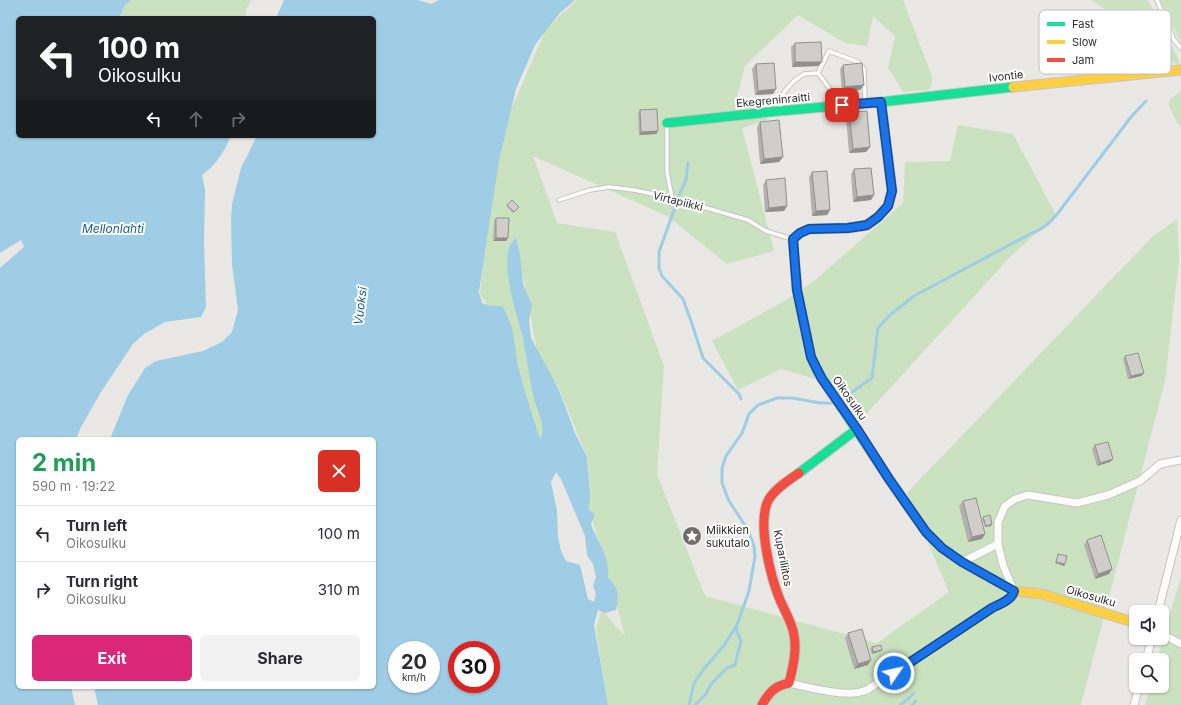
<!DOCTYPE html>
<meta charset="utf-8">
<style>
:root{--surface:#fff;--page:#f2f2f3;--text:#2b2b33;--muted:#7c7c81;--line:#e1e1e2;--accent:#db2777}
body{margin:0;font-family:Inter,sans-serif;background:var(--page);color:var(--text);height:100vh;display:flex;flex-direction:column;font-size:15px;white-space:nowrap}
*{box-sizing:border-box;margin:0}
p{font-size:13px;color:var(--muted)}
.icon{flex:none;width:22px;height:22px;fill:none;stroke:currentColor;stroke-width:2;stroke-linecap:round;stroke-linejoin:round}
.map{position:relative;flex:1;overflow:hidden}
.panel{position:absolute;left:16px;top:437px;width:360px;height:252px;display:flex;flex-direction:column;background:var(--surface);border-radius:6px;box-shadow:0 1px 3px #0004}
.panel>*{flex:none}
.hud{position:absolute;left:16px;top:16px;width:360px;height:122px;border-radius:6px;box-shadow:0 1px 3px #0004;background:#202124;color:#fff;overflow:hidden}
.fabs{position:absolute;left:1129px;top:605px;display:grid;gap:8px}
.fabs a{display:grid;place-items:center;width:40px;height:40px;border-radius:6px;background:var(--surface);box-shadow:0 1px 3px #0004;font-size:20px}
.speed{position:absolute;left:388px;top:641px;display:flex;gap:8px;font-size:20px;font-weight:700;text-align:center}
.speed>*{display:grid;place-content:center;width:52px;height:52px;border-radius:50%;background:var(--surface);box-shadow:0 1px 3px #0004;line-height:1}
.speed small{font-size:10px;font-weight:400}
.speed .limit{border:6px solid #d22;background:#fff;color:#111}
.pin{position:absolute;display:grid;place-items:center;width:34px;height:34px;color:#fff;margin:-17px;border-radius:8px;box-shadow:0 2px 6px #0006}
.me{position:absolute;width:44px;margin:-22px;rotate:56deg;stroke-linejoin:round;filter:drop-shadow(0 0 3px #0008)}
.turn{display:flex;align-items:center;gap:14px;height:84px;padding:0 16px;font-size:18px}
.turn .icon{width:52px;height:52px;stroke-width:2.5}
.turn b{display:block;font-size:28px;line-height:34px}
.lanes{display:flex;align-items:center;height:38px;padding:0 16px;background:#0003;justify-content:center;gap:20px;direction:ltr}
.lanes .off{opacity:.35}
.round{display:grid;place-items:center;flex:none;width:42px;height:42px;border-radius:6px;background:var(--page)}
.overview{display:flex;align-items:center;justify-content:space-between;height:68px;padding:0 16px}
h1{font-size:24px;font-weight:700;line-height:30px;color:#1e9e55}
.cta{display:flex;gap:8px;margin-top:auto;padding:8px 16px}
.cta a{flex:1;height:46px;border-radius:6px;background:var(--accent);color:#fff;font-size:16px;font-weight:700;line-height:46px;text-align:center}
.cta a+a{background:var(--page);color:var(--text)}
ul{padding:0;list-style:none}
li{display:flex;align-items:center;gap:12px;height:56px;padding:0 16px;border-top:1px solid var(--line)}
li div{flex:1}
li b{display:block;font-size:15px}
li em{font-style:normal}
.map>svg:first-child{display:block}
</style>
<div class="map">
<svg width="1181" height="705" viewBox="0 0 1181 705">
<rect width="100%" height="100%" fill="#eae8e4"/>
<!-- green -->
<path fill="#cbe2c0" d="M 131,0 L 252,0 L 246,9 L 246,18 L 119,18 L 125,5 Z
M 577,0 L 903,0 L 933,79 L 929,90 L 903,92 L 888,68 L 895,36 L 873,16 L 867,46 L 845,43 L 798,15 L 745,66 L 737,98 L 763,103 L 767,120 L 742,128 L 774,251 L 727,264 L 667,216 L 533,156 L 557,223 L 615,232 L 664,366 L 657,474 L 705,596 L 877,643 L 949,592 L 907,493 L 1152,237 L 1177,219 L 1179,261 L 1165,381 L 1081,705 L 608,705 L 596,631 L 597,626 L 602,609 L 616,627 L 625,635 L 589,508 L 588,459 L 557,384 L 548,376 L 538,358 L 527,295 L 514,238 L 511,253 L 549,444 L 544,450 L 529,416 L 507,313 L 489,307 L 480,294 L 487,228 L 498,157 L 510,112 L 546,29 Z
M 1091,0 L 1148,0 L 1179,60 L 1178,66 L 1116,17 Z
M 1160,0 L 1181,0 L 1181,44 Z
M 1181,91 L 1181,128 L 1176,121 L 1169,106 L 1170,99 Z
M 958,125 L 1013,134 L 1056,215 L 1010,257 L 861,420 L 829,383 L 781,369 L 738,390 L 712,341 L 786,300 L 814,281 L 903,203 L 905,162 L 950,161 Z
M 1181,576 L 1181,705 L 1145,705 L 1150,686 L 1162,686 L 1162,660 L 1157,660 Z"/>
<!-- water -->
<path fill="#9ecde5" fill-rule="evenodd" d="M 0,0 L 131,0 L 125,5 L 119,18 L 18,18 L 18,136 L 231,136 C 224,152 216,165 202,175 L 205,190 L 204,241 L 206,307 L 201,317 L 165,322 L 144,334 L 133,344 L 101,392 L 81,427 L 76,439 L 18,439 L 18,687 L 71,687 L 75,705 L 0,705 L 0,268 L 24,247 L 21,240 L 0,253 Z
M 284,0 L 417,0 L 432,4 L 439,0 L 575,0 L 559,14 L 535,45 L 516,89 L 500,156 L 490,218 L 479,292 L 482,303 L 491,306 L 502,306 C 515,325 514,344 518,365 C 524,390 532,415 540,439 C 547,426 537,412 534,398 C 529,378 527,358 523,338 C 518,318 495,252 516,238 L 520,255 L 523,284 L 532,305 L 529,321 L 531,338 L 559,390 L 575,433 L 587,457 L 590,496 L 589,510 L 595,514 L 591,524 C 597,542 610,556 608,577 C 619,590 619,594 616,610 L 605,613 L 598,610 L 594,625 L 608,705 L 98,705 L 94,687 L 374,687 L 374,439 L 110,439 L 128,395 L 145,368 L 156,361 L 203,351 L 222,342 L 232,332 L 238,310 L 232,264 L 231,219 L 232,204 L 241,168 L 257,136 L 374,136 L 374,18 L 276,18 ZM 556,472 L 561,479 L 585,536 L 587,555 L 593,564 L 596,577 L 593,586 L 596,594 L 594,602 L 588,599 L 580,565 L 566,561 L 561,551 L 558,536 L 557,511 L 551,482 ZM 397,650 L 431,650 L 431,684 L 397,684 ZM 457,650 L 491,650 L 491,684 L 457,684 Z"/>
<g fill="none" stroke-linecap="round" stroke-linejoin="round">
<!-- stream -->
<path stroke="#9ecde5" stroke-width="3" d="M 679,195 L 686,180 L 688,163
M 675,207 L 659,252 L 659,268 L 662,276 L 683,299 L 692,324 L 703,358 L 739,394 L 741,399
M 841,400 L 872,378 L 878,328 L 891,314 L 914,296 L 1030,234 C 1043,229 1049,224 1058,213 L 1131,117 L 1146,101
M 689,705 L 694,683 L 704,669 L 725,644 L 737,625 L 749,591 L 755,556 L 754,546 L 748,530 L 729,501 L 722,483 L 722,468 L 726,456 L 742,433 L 749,414 L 758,405 L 777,398 L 792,398 L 820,403 L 833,403
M 695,705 L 705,695 L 712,683 L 727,668 L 735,665 L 741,641 L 737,632 L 737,625
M 900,705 L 907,700 L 914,693
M 912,705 L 916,701"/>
<defs>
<path id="lane" d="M 1157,0 L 1174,40 L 1181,48
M 841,104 L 818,73 L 829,51 L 858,62 L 864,69 L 865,102
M 780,109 L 784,92 L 794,81 L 804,74 L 818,73
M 667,124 L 667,172 L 672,198
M 559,200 L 590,190 L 609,187 L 634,190 L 672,198 L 748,220 L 766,231 L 792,239"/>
<path id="street" d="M 962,562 L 998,544
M 1158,612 L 1181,520
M 1162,634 L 1181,644
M 1146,660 L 1152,638
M 789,683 C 806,687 838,695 854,693 C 859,693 863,691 867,690 L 992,607 L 1006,601 L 1013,596 L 1014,591 L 1003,565 L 998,544 L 998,522 L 1005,506 L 1015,499 L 1028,495 L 1077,503 L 1108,495 L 1140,481 L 1160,464 L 1181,460
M 1134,705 L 1139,686"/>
<path id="fast" d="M 667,123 L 779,111 L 881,102 L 1013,87
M 862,226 L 848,228 L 809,229 L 800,233 L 793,239 L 797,290 L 811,357 L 816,369 L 889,479 L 926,532 L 936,542
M 799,473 L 857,429"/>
<path id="slow" d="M 1013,87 L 1181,70
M 936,542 L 942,548 L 962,562 L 1014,591 L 1042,594 L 1136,623"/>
<path id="jam" d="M 862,226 L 867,225 L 878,217 L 888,206 L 892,191 L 881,102
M 762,705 C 769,692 775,686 789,683 C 793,667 797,651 794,635 C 792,622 785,612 780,600 C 771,578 756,521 769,499 C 776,488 789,480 799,473"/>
</defs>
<!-- lane casing -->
<use href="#lane" stroke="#c4c4c3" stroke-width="5.5"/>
<!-- street casing -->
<use href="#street" stroke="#c4c4c3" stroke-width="9"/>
<!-- fast casing -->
<use href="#fast" stroke="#c4c4c3" stroke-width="11"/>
<!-- slow casing -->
<use href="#slow" stroke="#c4c4c3" stroke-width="11"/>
<!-- jam casing -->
<use href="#jam" stroke="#c4c4c3" stroke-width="11"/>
<!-- lane -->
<use href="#lane" stroke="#fcfcfb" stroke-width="3.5"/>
<!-- street -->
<use href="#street" stroke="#fcfcfb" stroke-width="7"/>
<!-- fast -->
<use href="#fast" stroke="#16e098" stroke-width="9"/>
<!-- slow -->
<use href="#slow" stroke="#ffcf43" stroke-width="9"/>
<!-- jam -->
<use href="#jam" stroke="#f24e42" stroke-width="9"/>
</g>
<!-- wall -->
<path fill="#b2b1ae" d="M 795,43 L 818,66 L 792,67 L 791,47 Z
M 756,64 L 773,94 L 755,95 L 752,69 Z
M 843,65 L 864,85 L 860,90 L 842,91 L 840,69 Z
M 640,110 L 658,131 L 656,134 L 639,135 L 638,113 Z
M 849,112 L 870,147 L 866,152 L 849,153 L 846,117 Z
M 760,122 L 783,157 L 779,162 L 760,164 L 757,127 Z
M 854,169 L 871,200 L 853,202 L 851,174 Z
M 812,172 L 830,210 L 827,215 L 812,216 L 809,177 Z
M 766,180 L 787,206 L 784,211 L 765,212 L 763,185 Z
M 507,205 L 517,209 L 513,213 L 506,206 Z
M 496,218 L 508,238 L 506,241 L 493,241 L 494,221 Z
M 1125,356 L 1144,373 L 1141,376 L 1128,379 L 1123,359 Z
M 1095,445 L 1113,459 L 1110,462 L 1097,466 L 1092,449 Z
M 963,501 L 982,539 L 968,542 L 959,506 Z
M 983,517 L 991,526 L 985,527 L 982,519 Z
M 1087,540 L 1109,574 L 1095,579 L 1084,545 Z
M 848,633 L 868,665 L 854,669 L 845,638 Z
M 872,647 L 881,651 L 872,654 L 870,649 Z"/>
<!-- shaded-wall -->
<path fill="#91908d" d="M 795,62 L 822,62 L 818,66 L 792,67 Z
M 864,85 L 860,90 L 842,91 L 845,87 Z
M 776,89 L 773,94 L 755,95 L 758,91 Z
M 658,131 L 656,134 L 639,135 L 641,132 Z
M 870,147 L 866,152 L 849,153 L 853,149 Z
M 783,157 L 779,162 L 760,164 L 764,159 Z
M 874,195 L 871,200 L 853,202 L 857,197 Z
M 787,206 L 784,211 L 765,212 L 769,208 Z
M 830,210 L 827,215 L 812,216 L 816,211 Z
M 496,238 L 508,238 L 506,241 L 493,241 Z
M 1144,373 L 1141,376 L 1128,379 L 1131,376 Z
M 1113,459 L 1110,462 L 1097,466 L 1100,463 Z
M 992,524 L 991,526 L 985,527 L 986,526 Z
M 985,534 L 982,539 L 968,542 L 972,537 Z
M 1056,562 L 1065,564 L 1064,566 L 1055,563 Z
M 1112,569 L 1109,574 L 1095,579 L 1098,574 Z
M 882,650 L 881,651 L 872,654 L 873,652 Z
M 871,660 L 868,665 L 854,669 L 858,664 Z"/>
<!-- building -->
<path fill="#cfceca" stroke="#91908d" d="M 821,42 L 822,62 L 795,62 L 795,43 Z
M 774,63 L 776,89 L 758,91 L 756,64 Z
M 862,63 L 864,85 L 845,87 L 843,65 Z
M 657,109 L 658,131 L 641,132 L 640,110 Z
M 867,111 L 870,147 L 853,149 L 849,112 Z
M 779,120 L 783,157 L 764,159 L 760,122 Z
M 871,168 L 874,195 L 857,197 L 854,169 Z
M 827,171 L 830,210 L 816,211 L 812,172 Z
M 785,178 L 787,206 L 769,208 L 766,180 Z
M 512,200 L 519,207 L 514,212 L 507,205 Z
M 496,218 L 509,218 L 508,238 L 496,238 Z
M 1138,353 L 1144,373 L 1131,376 L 1125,356 Z
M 1108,442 L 1113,459 L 1100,463 L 1095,445 Z
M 976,498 L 985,534 L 972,537 L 963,501 Z
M 990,515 L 992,524 L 986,526 L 983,517 Z
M 1101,535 L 1112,569 L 1098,574 L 1087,540 Z
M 1058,554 L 1067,556 L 1065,564 L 1056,562 Z
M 862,629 L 871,660 L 858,664 L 848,633 Z
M 881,645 L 882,650 L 873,652 L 872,647 Z"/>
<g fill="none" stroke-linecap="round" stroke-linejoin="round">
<defs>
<path id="route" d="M 842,105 L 881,102 L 892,191 L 888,206 L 878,217 L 867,225 L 848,228 L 809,229 L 800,233 L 793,239 L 797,290 L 811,357 L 822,379 L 857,429 L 889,479 L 926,532 L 942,548 L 962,562 L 1014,591 C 1012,600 1000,604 992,608 L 894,673"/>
</defs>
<!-- route casing -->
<use href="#route" stroke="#114b97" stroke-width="10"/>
<!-- route -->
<use href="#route" stroke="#1a73e8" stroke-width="7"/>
</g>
<!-- icons -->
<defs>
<symbol id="sight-disc" viewBox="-11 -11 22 22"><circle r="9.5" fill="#6f6e6d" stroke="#fff"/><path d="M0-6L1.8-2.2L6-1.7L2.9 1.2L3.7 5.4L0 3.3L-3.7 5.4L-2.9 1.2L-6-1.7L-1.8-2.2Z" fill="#fff"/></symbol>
</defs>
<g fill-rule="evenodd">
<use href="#sight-disc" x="681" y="525" width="22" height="22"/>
</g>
<g text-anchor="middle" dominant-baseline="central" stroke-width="4" stroke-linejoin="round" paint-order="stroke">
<!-- street labels -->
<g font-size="11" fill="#2d2d2d" stroke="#fff">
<text transform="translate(1006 76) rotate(-6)">Ivontie</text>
<text transform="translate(773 100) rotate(-5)">Ekegreninraitti</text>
<text transform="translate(678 201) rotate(14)">Virtapiikki</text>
<text transform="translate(850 398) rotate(55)">Oikosulku</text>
<text transform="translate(783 558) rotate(79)">Kupariliitos</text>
<text transform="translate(1091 596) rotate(16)">Oikosulku</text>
</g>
<!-- poi labels -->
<g font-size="11" fill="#2d2d2d" stroke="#fff" text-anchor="start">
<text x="706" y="530">Miikkien<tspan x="706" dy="13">sukutalo</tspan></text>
</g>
<!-- water labels -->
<g font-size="12" font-style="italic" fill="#1a6094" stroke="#fff">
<text x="113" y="228">Mellonlahti</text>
<text transform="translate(360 306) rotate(-83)">Vuoksi</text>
</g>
</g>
<!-- legend -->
<rect x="1039" y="10" width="132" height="64" rx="6" fill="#fff" stroke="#c0c0c0" stroke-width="1"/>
<rect x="1047" y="22" width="18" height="4" fill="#16e098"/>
<rect x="1047" y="40" width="18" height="4" fill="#ffcf43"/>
<rect x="1047" y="58" width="18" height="4" fill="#f24e42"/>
<g font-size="11" fill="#2d2d2d">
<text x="1072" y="28">Fast</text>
<text x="1072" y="46">Slow</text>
<text x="1072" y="64">Jam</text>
</g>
</svg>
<div class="fabs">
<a><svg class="icon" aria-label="sound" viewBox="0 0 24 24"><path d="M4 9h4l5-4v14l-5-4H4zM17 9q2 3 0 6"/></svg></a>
<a><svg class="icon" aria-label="search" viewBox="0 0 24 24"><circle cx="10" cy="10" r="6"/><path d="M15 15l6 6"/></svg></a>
</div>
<div class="speed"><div>20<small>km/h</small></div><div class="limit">30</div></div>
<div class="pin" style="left:842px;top:105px;background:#d93025"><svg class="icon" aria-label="arrive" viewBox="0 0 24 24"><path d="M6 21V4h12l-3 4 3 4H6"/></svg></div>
<svg class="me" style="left:894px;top:673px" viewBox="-20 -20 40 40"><circle r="17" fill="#1a73e8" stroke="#fff" stroke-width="3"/><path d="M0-11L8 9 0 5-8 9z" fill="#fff"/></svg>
<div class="hud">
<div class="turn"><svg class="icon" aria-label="left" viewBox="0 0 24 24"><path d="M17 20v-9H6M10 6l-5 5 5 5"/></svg><div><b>100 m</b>Oikosulku</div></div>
<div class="lanes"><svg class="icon" aria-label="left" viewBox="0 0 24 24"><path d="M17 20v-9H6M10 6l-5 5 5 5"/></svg><svg class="icon off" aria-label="ahead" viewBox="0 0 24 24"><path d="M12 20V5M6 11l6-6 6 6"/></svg><svg class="icon off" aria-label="right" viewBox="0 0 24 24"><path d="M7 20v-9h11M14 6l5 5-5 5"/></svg></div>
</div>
<section class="panel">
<div class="overview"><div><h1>2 min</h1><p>590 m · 19:22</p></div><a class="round" style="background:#d93025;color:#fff"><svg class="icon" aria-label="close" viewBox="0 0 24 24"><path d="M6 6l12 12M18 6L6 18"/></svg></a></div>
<ul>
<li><svg class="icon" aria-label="left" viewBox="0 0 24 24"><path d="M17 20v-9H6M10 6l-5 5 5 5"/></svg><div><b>Turn left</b><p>Oikosulku</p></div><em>100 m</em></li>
<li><svg class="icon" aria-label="right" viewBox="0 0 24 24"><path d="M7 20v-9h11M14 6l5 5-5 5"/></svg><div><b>Turn right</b><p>Oikosulku</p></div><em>310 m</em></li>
</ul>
<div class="cta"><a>Exit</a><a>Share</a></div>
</section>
</div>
